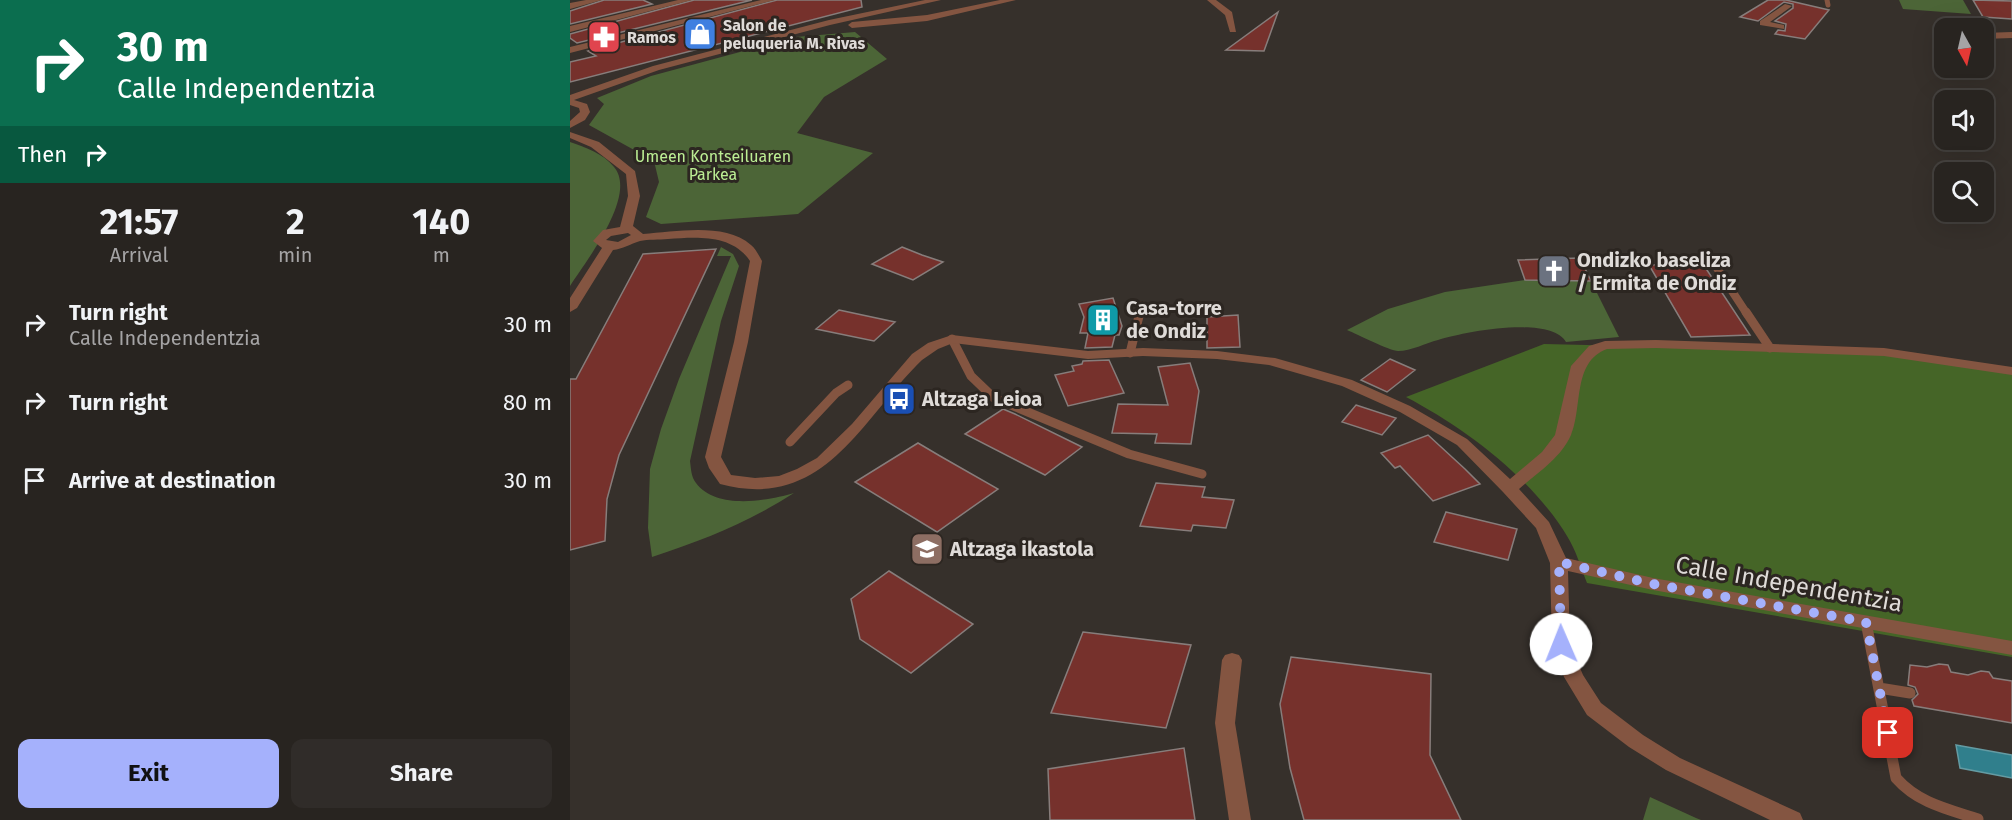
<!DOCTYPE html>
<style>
:root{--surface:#282420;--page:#302c29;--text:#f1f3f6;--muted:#a5a4a5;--line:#44413e;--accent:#a5b1fc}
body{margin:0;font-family:"Fira Sans",sans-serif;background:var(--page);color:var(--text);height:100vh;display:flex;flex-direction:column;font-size:22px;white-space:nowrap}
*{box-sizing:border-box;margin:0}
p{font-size:20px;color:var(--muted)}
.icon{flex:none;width:33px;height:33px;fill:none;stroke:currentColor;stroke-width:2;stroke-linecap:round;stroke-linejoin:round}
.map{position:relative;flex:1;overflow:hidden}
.details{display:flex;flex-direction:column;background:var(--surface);width:570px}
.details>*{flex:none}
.hud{background:#0b6e4f;color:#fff;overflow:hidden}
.needle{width:39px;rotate:172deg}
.fabs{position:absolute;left:1364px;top:18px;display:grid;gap:12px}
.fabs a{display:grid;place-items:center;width:60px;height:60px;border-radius:12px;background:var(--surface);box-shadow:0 6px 24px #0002,0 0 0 2px var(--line);font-size:30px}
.pin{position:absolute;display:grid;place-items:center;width:51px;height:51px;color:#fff;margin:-26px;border-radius:12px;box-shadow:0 3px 9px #0006}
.me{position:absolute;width:66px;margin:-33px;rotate:359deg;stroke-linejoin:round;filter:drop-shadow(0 0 4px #0008)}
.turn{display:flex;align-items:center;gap:21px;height:126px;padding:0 18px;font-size:27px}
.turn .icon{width:78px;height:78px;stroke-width:2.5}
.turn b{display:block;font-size:42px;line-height:51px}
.then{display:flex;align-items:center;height:57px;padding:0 18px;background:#0003;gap:12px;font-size:22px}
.eta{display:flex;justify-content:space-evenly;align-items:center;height:102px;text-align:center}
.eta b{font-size:36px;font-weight:700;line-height:42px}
.primary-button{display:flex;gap:12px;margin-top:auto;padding:12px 18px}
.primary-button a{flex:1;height:69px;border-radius:12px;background:var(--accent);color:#111;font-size:24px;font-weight:700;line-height:69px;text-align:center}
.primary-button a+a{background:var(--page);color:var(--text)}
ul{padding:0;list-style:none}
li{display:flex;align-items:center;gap:18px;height:78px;padding:0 18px}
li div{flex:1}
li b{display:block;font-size:22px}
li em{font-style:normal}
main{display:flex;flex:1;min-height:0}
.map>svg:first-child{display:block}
</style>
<main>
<section class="details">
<div class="hud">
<div class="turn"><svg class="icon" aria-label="right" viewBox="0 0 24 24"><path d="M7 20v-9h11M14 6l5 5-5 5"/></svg><div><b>30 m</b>Calle Independentzia</div></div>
<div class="then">Then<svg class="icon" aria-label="right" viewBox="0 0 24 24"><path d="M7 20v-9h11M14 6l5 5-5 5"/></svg></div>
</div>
<div class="eta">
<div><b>21:57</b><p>Arrival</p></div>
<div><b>2</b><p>min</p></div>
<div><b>140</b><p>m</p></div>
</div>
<ul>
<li><svg class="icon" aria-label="right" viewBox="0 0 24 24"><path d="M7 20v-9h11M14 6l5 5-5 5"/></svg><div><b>Turn right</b><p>Calle Independentzia</p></div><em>30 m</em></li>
<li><svg class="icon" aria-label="right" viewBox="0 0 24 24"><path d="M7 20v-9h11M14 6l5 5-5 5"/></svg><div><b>Turn right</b></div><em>80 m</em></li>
<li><svg class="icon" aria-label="arrive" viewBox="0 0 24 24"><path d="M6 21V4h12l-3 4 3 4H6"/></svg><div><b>Arrive at destination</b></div><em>30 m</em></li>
</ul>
<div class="primary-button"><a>Exit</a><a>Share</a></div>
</section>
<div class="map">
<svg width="1442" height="820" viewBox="0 0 1442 820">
<rect width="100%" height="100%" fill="#36302b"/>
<!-- green -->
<path fill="#4c6537" d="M 1329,0 L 1393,0 L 1401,14 L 1333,9 Z
M 285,32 L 317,59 L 254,97 L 227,133 L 303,153 L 228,214 L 91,224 L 76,217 L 89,182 L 84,161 L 19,125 L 34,104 L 27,98 L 81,76 L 226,37 Z
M 0,142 C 15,147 34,154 44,167 C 68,195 16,261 0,286 Z
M 151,247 L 163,254 L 169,266 L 151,321 L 120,461 C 121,468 121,477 126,483 C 146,510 197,501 224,493 C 175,524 136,539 82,557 L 78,528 L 80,469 L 91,429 L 109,379 L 161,256 L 147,256 Z
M 955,280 L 1021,281 L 1049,337 L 996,342 C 980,315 894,332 868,340 C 856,343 841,351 828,351 C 820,351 787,334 777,330 L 818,309 L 875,292 Z
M 1080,797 L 1126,818 L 1131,820 L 1073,820 Z"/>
<!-- forest -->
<path fill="#456527" d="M 974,344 L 1314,352 L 1442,371 L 1442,657 L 1017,583 C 1011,568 1006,550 997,536 C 962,478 895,428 836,397 Z"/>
<!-- water -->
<path fill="#307f8c" stroke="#649ba3" stroke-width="1.5" d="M 1386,745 L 1442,755 L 1442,778 L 1390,768 Z"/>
<!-- building -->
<path fill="#76312c" stroke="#877d7b" stroke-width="1.5" d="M 34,0 L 73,0 L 82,4 L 0,24 L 0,11 Z
M 124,0 L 182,0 L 7,43 L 0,38 L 0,34 Z
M 207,0 L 291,0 L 292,7 L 0,82 L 0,62 L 26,56 L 18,51 Z
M 1198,0 L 1216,0 L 1259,10 L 1235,39 L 1205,34 L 1208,30 L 1215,31 L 1216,24 L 1205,21 L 1223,8 L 1223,4 L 1214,2 L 1188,21 L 1170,17 Z
M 1403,0 L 1442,1 L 1442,19 L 1413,17 Z
M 708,12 L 694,51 L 656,50 Z
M 332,247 L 352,255 L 373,262 L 343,280 L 302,264 Z
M 146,249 L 49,455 L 37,499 L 35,541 L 0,550 L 0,379 L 6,379 L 73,254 Z
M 1010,258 L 1021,281 L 955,280 L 948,260 Z
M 1133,264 L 1180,335 L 1121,337 L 1079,265 Z
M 543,298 L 552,326 L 549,335 L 545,335 L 542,347 L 515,348 L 518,333 L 510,333 L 514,317 L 509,304 Z
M 269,310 L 325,322 L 304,341 L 246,329 Z
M 668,315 L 670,347 L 637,348 L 637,317 Z
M 820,359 L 845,370 L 817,392 L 791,380 Z
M 539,360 L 554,393 L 498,406 L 485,375 L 504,371 L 502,366 L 512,364 L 513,361 Z
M 620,363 L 629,391 L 621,444 L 585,443 L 587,434 L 542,433 L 548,404 L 598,405 L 588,367 Z
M 786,405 L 826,418 L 812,435 L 772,422 Z
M 433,409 L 445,414 L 512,447 L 475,475 L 395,434 Z
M 858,435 L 895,469 L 910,484 L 863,501 L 830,466 L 825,468 L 811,453 Z
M 348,443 L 370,456 L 428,489 L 367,532 L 285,482 Z
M 586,483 L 635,487 L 632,497 L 664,500 L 656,528 L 623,525 L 621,531 L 570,526 Z
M 876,512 L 947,529 L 938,560 L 864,542 Z
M 319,571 L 403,624 L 341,673 L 290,639 L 281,599 Z
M 513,632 L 621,645 L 596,728 L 481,713 Z
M 721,657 L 861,674 L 860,755 L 891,820 L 734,820 L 720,768 L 710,704 Z
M 1369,664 L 1378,665 L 1381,672 L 1398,675 L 1411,671 L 1419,672 L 1423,678 L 1442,681 L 1442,723 L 1344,706 L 1342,700 L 1348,694 L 1345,687 L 1338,685 L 1340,665 L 1357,667 Z
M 614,748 L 625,820 L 480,820 L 478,769 Z"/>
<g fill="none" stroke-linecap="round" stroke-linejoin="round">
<!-- lane-far3 -->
<path stroke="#845541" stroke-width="5" d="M 1257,0 L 1258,5"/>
<!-- lane-far2 -->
<path stroke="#845541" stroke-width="8" d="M 1141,259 L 1177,314
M 570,314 L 572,305"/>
<!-- lane-far1 -->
<path stroke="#845541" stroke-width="9" d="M 1176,312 L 1200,348
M 382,339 L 401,376 L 424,398 L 559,454 L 632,474
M 560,353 L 570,312
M 220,442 L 266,393 L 278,385"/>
<!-- lane -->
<path stroke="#845541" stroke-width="11" d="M 1296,622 L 1326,778 C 1348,803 1377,809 1408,819
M 1309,688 L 1340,693"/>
<!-- street -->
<path fill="#845541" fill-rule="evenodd" d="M 16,0 L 32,0 L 0,9 L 0,3 Z
M 108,0 L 122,0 L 0,32 L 0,26 Z
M 191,0 L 205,0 L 0,53 L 0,47 Z
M 355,0 L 371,0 L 260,25 L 89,70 L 4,100 L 17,104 L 20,112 L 15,120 L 0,128 L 0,121 L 10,112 L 9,108 L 0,105 L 0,95 L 83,66 L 259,20 Z
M 430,0 L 446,0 L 357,21 L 282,28 L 278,25 L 282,22 L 357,15 Z
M 637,0 L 646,0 L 662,12 L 666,32 L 660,32 L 655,15 Z
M 1215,4 L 1222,6 L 1200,22 L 1214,25 L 1214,29 L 1190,25 L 1190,21 Z
M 1442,32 L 1442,38 L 1413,39 L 1413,33 Z
M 0,132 L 29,142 L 65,171 L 70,196 L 63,226 L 73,234 C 106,232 154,222 181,245 C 186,249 189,256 192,261 L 178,342 L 151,457 L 161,475 L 185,478 L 209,476 L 227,469 L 247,458 L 282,424 L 342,354 L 358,343 L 382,335 L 518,351 L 573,348 L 647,351 L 705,358 L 782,380 L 840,406 L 897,439 L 940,479 L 972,452 L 985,435 L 1001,366 L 1019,346 L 1035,341 L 1086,340 L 1314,348 L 1442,367 L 1442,375 L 1314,356 L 1086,348 L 1037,349 C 1002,362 1013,407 1001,435 C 991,458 967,473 949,489 L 979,522 L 996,558 L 1083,578 L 1442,641 L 1442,655 L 1083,590 L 998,571 L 1000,644 L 1013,675 L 1031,703 L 1073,735 L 1110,758 L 1230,813 L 1233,820 L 1200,820 L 1096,770 L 1059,747 L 1017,715 L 994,677 L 982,644 L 980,563 L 966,528 L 933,492 L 887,445 L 830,412 L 772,386 L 699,365 L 647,359 L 573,356 L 518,359 L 383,343 L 368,349 L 352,360 C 291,419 255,512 150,484 L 139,468 L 135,457 L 164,342 L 180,261 C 162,234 127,237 98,239 C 89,240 78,239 70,241 C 60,244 53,249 43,250 L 7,308 L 0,312 L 0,298 L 32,248 L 23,241 L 33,230 L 50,227 L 58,196 L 56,174 L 21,147 L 0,138 ZM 58,233 L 61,235 L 48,242 L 36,240 L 41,236 Z
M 662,653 L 669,655 L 672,660 L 665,723 L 681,820 L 659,820 L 645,723 L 652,660 L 655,655 Z"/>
</g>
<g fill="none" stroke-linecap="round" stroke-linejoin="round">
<!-- route -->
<path stroke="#a5b1fc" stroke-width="10" stroke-dasharray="0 18" d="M 991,644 L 989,562 L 1083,584 L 1296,622 L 1318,733"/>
</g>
<!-- icons -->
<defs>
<symbol id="shop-square" viewBox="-11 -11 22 22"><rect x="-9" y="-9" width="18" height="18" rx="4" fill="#3f7fe0" stroke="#2c2621"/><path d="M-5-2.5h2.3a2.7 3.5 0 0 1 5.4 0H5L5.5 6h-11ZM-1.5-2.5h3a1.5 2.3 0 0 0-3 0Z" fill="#fff"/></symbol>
<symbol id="pharmacy-square" viewBox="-11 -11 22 22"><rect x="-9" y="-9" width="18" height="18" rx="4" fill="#e0444e" stroke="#2c2621"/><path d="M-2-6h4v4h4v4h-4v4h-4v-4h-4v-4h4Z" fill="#fff"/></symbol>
<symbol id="church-square" viewBox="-11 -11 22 22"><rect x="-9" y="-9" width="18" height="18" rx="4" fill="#6b7280" stroke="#2c2621"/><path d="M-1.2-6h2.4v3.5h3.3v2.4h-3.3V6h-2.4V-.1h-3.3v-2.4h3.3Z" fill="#fff"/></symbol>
<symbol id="building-square" viewBox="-11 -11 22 22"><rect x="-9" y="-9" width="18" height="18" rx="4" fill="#0f9aa8" stroke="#2c2621"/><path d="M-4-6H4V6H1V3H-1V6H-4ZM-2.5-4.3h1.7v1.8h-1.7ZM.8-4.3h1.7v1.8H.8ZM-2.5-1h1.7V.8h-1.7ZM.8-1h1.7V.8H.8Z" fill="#fff"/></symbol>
<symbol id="bus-square" viewBox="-11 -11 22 22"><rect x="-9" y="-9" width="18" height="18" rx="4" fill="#1a4fb4" stroke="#2c2621"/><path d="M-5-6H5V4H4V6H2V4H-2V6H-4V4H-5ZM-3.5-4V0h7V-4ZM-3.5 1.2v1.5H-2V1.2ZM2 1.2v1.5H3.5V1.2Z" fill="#fff"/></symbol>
<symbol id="school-square" viewBox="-11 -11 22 22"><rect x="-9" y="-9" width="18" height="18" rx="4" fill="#8d6e63" stroke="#2c2621"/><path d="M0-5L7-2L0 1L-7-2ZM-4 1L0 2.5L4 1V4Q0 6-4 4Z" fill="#fff"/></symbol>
</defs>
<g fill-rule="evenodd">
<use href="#shop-square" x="111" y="15" width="38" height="38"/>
<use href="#pharmacy-square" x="15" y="18" width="38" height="38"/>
<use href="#church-square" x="965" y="252" width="38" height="38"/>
<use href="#building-square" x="514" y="301" width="38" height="38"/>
<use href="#bus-square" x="310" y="380" width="38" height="38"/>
<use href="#school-square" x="338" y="530" width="38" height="38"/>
</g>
<g text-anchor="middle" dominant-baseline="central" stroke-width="6" stroke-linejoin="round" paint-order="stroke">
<!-- far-poi labels -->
<g font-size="16" font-weight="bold" fill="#dfdbd8" stroke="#2c2621" text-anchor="start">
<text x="153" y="25">Salon de<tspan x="153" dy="18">peluqueria M. Rivas</tspan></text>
<text x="57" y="37">Ramos</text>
</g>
<!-- far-park labels -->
<g font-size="16" fill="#bcee94" stroke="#2c2621">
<text x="143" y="156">Umeen Kontseiluaren<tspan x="143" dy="18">Parkea</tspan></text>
</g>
<!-- poi labels -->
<g font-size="20" font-weight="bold" fill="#dfdbd8" stroke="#2c2621" text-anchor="start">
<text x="1007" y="260">Ondizko baseliza<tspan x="1007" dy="23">/ Ermita de Ondiz</tspan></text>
<text x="556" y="308">Casa-torre<tspan x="556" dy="23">de Ondiz</tspan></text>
<text x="352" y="399">Altzaga Leioa</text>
<text x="380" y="549">Altzaga ikastola</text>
</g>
<!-- near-street labels -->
<g font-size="24" fill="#dfdbd8" stroke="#2c2621">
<text transform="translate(1219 584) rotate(10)">Calle Independentzia</text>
</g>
</g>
</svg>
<div class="fabs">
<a><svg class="needle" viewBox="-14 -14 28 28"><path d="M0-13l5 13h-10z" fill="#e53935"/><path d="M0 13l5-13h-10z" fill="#a5a4a5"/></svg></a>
<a><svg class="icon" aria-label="sound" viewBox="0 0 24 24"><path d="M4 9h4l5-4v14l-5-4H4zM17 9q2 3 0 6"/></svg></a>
<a><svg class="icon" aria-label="search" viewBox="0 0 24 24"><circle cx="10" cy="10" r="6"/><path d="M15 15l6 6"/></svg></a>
</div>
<div class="pin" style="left:1318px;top:733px;background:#d93025"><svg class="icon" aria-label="arrive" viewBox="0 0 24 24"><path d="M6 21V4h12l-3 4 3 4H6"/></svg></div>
<svg class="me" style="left:991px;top:644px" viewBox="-20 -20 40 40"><circle r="19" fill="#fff"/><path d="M0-13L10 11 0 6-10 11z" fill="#a5b1fc"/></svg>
</div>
</main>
